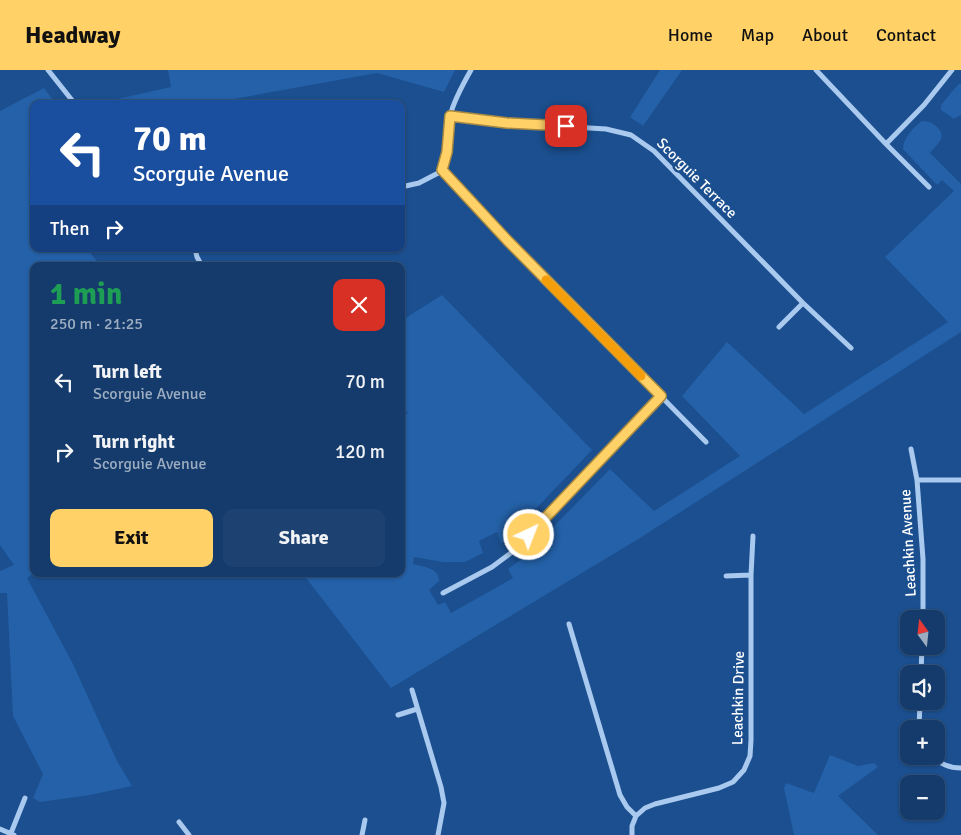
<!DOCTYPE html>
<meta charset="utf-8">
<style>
:root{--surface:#143b6b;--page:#1d4271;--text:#f1f3f6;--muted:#9dadc1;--line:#33557e;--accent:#ffd166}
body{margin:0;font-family:Signika,sans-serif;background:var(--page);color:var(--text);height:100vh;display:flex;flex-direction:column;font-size:19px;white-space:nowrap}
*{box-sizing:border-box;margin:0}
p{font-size:16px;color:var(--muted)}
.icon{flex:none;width:28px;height:28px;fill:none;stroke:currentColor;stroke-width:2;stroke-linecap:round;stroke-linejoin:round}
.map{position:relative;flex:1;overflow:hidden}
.details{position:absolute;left:30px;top:192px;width:375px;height:315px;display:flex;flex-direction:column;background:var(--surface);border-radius:10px;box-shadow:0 1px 4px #0004,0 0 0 1px var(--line)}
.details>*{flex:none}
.guide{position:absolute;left:30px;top:30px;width:375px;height:152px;border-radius:10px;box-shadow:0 1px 4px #0004,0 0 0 1px var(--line);background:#1a4fa0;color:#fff;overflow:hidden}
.needle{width:32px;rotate:345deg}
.buttons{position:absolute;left:900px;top:540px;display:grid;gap:10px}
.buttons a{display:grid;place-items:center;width:45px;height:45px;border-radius:10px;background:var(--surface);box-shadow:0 1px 4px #0004,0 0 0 1px var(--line);font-size:25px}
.pin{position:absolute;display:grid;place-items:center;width:42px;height:42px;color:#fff;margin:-21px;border-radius:10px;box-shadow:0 2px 8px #0006}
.me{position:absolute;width:55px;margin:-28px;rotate:43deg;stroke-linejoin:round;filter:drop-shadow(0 0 4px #0008)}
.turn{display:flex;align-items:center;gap:18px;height:105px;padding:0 20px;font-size:22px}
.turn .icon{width:65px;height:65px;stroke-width:2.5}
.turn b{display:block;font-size:35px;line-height:42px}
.then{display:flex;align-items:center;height:48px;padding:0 20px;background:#0003;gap:10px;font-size:19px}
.round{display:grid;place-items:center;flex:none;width:52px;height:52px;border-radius:10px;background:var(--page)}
.head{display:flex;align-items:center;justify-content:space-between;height:85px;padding:0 20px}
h1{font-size:30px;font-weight:700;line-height:38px;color:#1e9e55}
.cta{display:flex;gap:10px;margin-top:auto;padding:10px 20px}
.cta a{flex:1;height:58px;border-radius:10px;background:var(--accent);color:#111;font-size:20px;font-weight:700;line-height:58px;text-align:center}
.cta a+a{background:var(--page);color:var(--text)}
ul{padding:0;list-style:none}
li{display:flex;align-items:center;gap:15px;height:70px;padding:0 20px}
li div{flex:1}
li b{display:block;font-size:19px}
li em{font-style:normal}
header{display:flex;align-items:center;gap:30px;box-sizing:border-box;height:70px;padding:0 25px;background:var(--accent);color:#111}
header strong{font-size:24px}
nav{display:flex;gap:28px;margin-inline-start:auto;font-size:18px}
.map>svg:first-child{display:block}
</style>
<header>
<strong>Headway</strong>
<nav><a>Home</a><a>Map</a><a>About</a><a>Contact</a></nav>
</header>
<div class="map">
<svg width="961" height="765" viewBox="0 0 961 765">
<rect width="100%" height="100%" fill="#1b4f8f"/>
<!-- green -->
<path fill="#2461a8" d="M 168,0 L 455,0 L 444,22 L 377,3 L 206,34 L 95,34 L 171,17 Z
M 660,0 L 682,0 L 643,56 L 630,47 Z
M 959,14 L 961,14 L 961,45 L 954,49 L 941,40 L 941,35 L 955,18 Z
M 44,18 L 56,34 L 34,34 L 34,100 L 28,105 L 34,112 L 34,179 L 87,179 L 101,196 L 34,196 L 34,503 L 27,508 L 73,594 L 117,691 L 132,716 L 90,725 L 40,732 L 33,728 L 43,704 L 13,646 L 7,523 L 0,523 L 0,501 L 14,495 L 0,475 L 0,41 Z
M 922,51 C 929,51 932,53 937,57 C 948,67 937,74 930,83 L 961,114 L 961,262 L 640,468 L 391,618 L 303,504 L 401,504 L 401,348 L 408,343 L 401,333 L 401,251 L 442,225 L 592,380 L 504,472 L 501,473 L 497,462 L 479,471 L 483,483 L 465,492 L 443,492 L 414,487 L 413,494 C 423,497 439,497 439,511 L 429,520 L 438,535 L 445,532 L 451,543 L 513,508 L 508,499 L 523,488 L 610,399 L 654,441 L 740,386 L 682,326 L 727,272 L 804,344 L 948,252 L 885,187 L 954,121 L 942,110 L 937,115 L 903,79 C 903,68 913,58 922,51 Z
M 830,685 L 858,696 L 874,693 L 878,697 L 838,726 L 878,765 L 794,765 L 784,718 L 786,713 L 814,723 Z"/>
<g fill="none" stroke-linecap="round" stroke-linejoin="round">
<!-- street -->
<path stroke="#a9c9ee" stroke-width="5" d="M 48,0 L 75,34
M 816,0 L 886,74 L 924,35 L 952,0
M 450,46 L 507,53 L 606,59 L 631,65 L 654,81 L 803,233 L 851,278
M 886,74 L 929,117
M 442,101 L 507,170 L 706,372
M 442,101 C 448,83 446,65 450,46 C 454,30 463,14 471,0
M 401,117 L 419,113 L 442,101
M 195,179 L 197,187 L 202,196
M 779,257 L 803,233
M 911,379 L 917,410
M 726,506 L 751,505
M 443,523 L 492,497 L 516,479 L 661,326
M 923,549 L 923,489 L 917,410 L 961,410
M 569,554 L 620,725 L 627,737 L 636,746 L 632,756 L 632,765
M 921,604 L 922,576
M 412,620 L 441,717 L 444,733 L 438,765
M 398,645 L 417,639
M 919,659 L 920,631
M 931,686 C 941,694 949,698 961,698
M 636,746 L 645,738 L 655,734 L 719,718 L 733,712 L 744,700 L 750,686 L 751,670 L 751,505 L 753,466
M 179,752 L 189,765
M 0,759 L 14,765
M 11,763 L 25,728
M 362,765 L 365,750"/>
</g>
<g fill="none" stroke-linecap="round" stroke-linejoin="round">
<defs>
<path id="route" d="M 529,465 L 661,326 L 507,170 L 442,100 L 447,82 L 450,46 L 507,53 L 566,56"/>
</defs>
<!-- route casing -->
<use href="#route" stroke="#a68842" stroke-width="12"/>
<!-- route -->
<use href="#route" stroke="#ffd166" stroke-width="9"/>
<!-- slow -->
<path stroke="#f59e0b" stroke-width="9" d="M 546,210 L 641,306"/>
</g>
<g text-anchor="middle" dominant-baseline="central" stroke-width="5" stroke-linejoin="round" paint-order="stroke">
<!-- street labels -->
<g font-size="15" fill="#fff" stroke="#1b4f8f">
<text transform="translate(697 108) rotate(45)">Scorguie Terrace</text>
<text transform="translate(908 473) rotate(-93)">Leachkin Avenue</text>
<text transform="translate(738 628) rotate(-89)">Leachkin Drive</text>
</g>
</g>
</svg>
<div class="buttons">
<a><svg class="needle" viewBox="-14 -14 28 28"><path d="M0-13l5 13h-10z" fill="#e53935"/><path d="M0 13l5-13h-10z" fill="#9dadc1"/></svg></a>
<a><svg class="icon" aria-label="sound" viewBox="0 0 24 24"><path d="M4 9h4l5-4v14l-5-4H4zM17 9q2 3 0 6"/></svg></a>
<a>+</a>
<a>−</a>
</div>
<div class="pin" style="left:566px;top:56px;background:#d93025"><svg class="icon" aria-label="arrive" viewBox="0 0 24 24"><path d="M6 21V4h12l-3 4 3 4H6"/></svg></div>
<svg class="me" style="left:529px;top:465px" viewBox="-20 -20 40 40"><circle r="17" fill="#ffd166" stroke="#fff" stroke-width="3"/><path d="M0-11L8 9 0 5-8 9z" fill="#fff"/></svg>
<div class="guide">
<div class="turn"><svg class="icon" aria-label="left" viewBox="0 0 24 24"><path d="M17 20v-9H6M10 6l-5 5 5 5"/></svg><div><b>70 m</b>Scorguie Avenue</div></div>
<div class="then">Then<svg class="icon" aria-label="right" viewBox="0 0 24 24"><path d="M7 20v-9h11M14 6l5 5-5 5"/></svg></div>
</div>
<section class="details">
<div class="head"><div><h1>1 min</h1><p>250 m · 21:25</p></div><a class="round" style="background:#d93025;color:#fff"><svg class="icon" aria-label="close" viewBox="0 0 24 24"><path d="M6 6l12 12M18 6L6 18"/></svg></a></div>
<ul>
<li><svg class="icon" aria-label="left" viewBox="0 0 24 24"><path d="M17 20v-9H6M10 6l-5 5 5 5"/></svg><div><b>Turn left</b><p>Scorguie Avenue</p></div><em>70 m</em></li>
<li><svg class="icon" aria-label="right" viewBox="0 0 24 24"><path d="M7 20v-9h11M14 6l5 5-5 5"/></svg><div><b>Turn right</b><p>Scorguie Avenue</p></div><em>120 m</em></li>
</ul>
<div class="cta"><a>Exit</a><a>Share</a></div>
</section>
</div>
